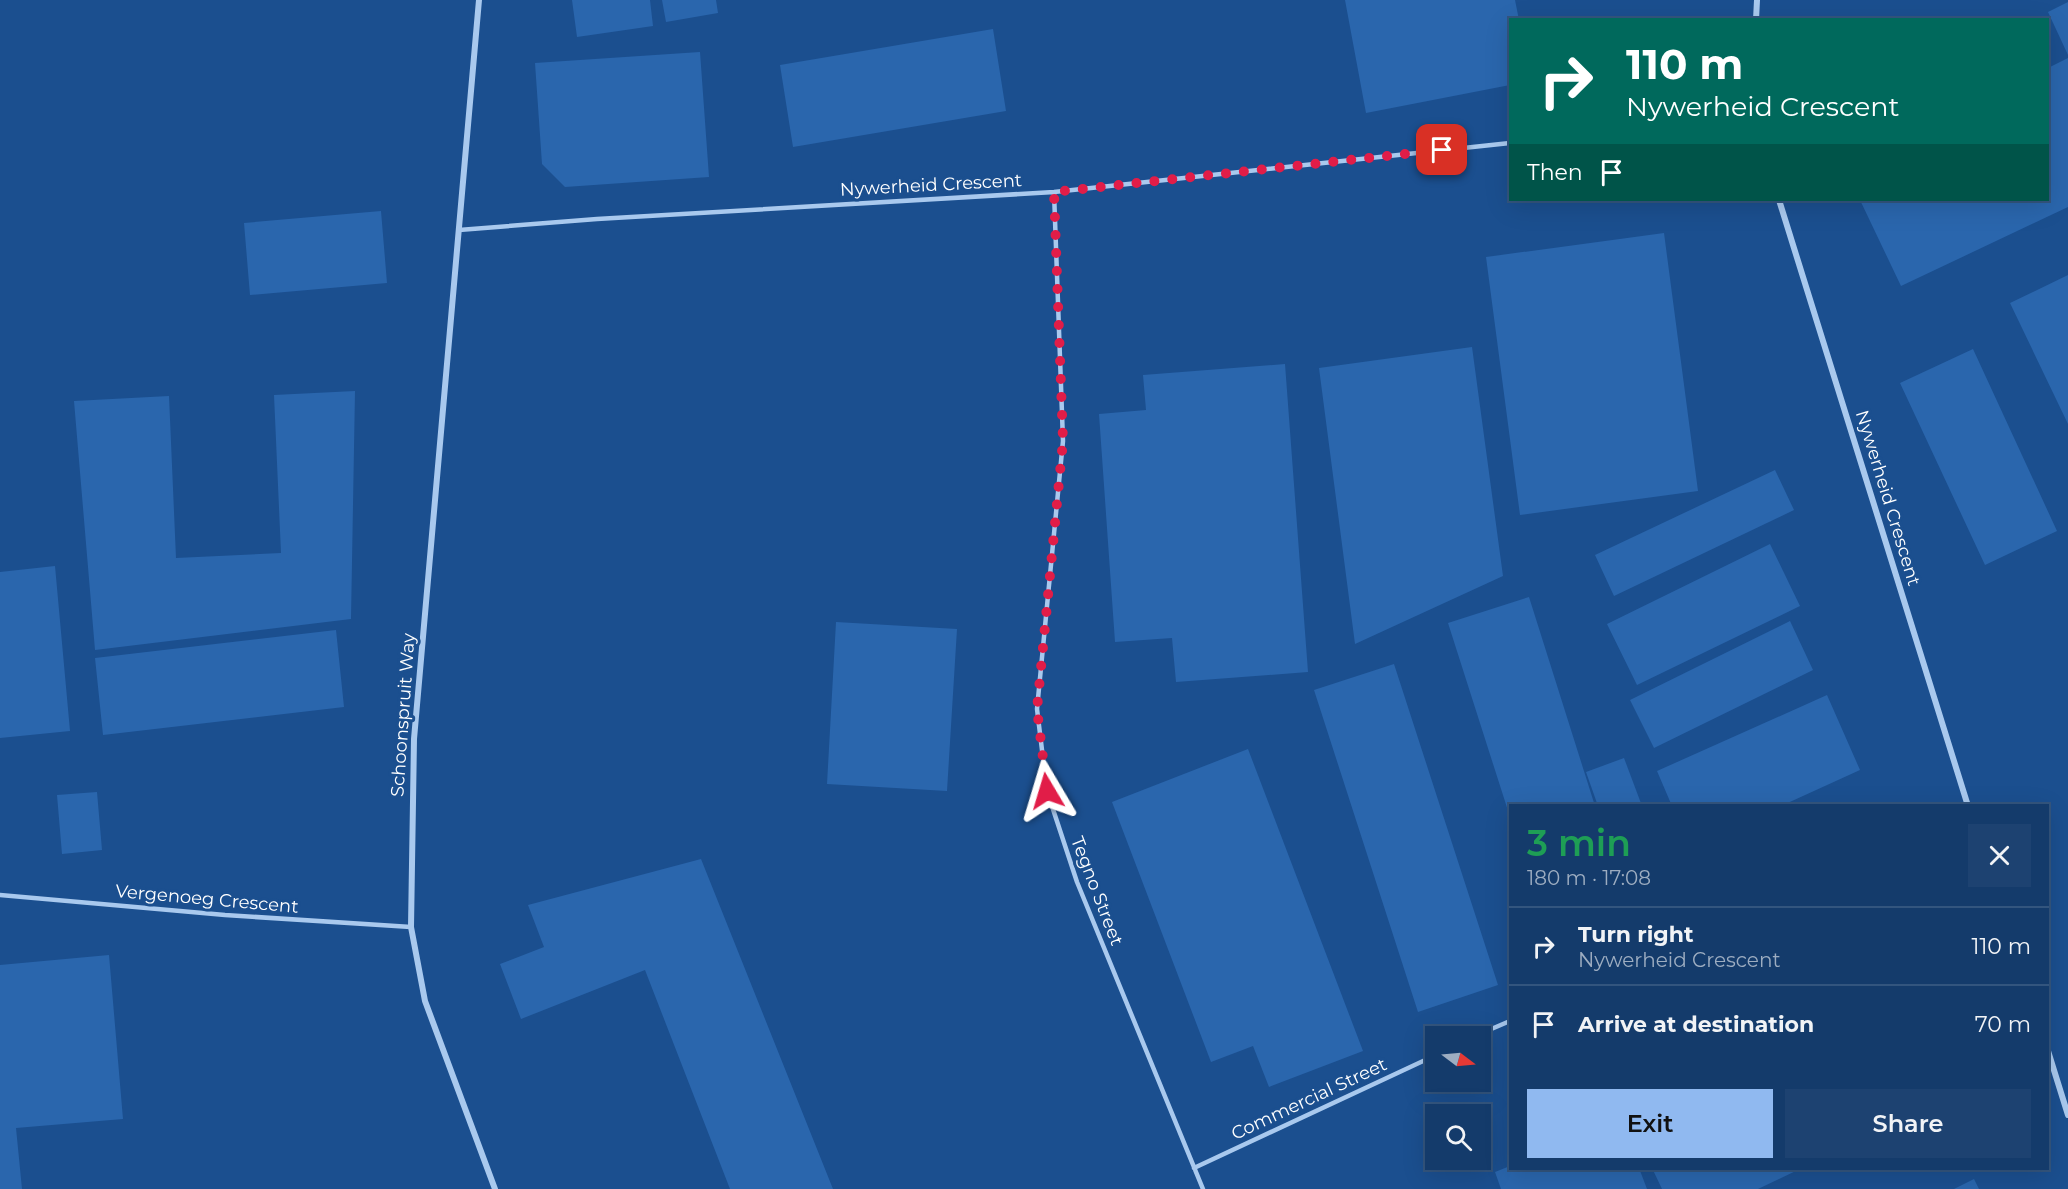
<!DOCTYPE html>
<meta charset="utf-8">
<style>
:root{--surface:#143b6b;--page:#1d4271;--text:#f1f3f6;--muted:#9dadc1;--line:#33557e;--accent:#90b9f0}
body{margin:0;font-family:Montserrat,sans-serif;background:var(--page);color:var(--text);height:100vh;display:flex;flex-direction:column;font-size:22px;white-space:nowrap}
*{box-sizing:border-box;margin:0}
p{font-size:20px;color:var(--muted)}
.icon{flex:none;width:33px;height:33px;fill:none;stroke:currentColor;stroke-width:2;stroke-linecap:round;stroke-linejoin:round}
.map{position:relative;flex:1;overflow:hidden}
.details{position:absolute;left:1509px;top:804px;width:540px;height:366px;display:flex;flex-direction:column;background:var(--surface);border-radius:0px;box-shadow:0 6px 24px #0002,0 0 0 2px var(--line)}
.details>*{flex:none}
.hud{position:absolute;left:1509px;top:18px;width:540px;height:183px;border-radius:0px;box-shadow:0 6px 24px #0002,0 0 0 2px var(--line);background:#00695c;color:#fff;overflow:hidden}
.needle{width:39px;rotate:106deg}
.fabs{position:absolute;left:1425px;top:1026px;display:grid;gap:12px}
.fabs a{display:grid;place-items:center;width:66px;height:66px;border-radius:0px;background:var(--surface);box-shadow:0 6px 24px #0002,0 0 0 2px var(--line);font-size:30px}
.pin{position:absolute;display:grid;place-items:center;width:51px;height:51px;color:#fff;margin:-26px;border-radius:12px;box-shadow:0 3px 9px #0006}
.me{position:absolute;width:66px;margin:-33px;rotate:353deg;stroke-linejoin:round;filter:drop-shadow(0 0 4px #0008)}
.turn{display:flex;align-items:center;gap:21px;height:126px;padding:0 18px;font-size:27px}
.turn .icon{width:78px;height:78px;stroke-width:2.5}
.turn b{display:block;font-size:42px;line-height:51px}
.then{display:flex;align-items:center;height:57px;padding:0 18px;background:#0003;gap:12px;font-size:22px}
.round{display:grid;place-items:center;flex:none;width:63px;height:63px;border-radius:0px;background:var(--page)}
.summary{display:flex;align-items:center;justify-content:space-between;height:102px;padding:0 18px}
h1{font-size:36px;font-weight:600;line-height:45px;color:#1e9e55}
.action{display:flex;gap:12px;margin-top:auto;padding:12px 18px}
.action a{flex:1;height:69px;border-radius:0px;background:var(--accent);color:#111;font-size:24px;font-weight:600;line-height:69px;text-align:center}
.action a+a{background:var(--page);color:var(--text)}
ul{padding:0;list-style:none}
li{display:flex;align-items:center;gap:18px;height:78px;padding:0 18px;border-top:2px solid var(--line)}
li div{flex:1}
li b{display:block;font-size:22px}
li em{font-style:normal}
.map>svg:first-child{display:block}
</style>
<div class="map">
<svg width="2068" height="1189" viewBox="0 0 2068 1189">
<rect width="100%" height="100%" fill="#1b4f8f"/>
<!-- building -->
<path fill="#2a66ad" d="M 572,0 L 650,0 L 653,26 L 577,37 Z
M 662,0 L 716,0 L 718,13 L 666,22 Z
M 1345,0 L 1515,0 L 1519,20 L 1510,20 L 1510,85 L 1366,113 Z
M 2068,2 L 2068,55 L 2048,12 Z
M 993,29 L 1006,111 L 793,147 L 780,65 Z
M 700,52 L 709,177 L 565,187 L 542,164 L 535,63 Z
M 2068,58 L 2068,207 L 1901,286 L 1860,200 L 2048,200 L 2048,68 Z
M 381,211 L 387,283 L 250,295 L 244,223 Z
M 1664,233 L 1698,491 L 1520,515 L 1486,257 Z
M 2068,275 L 2068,424 L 2010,303 Z
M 1472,347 L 1503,576 L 1355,644 L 1319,368 Z
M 1973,349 L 2057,531 L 1985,565 L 1900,383 Z
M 1285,364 L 1308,672 L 1176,682 L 1172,638 L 1115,642 L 1099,414 L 1146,410 L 1143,375 Z
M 355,391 L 351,619 L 95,650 L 74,401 L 169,396 L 176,558 L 281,553 L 274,395 Z
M 1775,470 L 1794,510 L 1614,596 L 1595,555 Z
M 1770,544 L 1800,606 L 1637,685 L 1607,624 Z
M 55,566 L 70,731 L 0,738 L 0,572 Z
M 1529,597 L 1595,806 L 1510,806 L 1510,817 L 1448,623 Z
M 1790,621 L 1813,670 L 1654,748 L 1630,700 Z
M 836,622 L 957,629 L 947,791 L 827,784 Z
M 336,630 L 344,707 L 103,735 L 95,658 Z
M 1394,664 L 1498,985 L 1418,1012 L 1314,690 Z
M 1827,695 L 1860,770 L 1781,806 L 1672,806 L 1657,771 Z
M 1248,749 L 1363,1051 L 1269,1087 L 1253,1046 L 1211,1062 L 1112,802 Z
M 1624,758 L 1642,806 L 1598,806 L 1586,772 Z
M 97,792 L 102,850 L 62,854 L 57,795 Z
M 701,859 L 833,1189 L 730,1189 L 645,970 L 521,1019 L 500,964 L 544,947 L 528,905 Z
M 109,955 L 123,1119 L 16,1128 L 22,1189 L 0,1189 L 0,965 Z
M 1510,1166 L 1510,1168 L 1639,1168 L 1647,1189 L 1501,1189 L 1495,1172 Z
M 1652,1168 L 1802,1168 L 1758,1189 L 1662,1189 Z
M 1974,1179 L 1979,1189 L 1954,1189 Z"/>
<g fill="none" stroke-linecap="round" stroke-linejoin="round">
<!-- lane -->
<path stroke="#a9c9ee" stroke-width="4.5" d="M 1054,192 L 1063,441 L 1037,709 L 1047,791 L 1077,882 L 1203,1189
M 459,230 L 597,219 L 1054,192 L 1510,143
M 0,895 L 225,915 L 411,927
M 1475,1036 L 1510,1021
M 1194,1168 L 1436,1055"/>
<!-- street -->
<path stroke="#a9c9ee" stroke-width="6" d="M 479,0 L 414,739 L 411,927 L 425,1001 L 495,1189
M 1756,20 L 1757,0
M 1779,200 L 1968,806
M 2048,1051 L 2068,1115"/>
</g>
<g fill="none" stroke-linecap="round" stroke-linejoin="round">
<!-- route -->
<path stroke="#e11d48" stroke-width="10" stroke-dasharray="0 18" d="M 1047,791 L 1037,709 L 1063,441 L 1054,192 L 1442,150"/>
</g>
<g text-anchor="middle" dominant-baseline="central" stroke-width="6" stroke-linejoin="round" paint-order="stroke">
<!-- street labels -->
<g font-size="18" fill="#fff" stroke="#1b4f8f">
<text transform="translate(931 185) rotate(-3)">Nywerheid Crescent</text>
<text transform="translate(1888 498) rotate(73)">Nywerheid Crescent</text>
<text transform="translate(403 715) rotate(-86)">Schoonspruit Way</text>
<text transform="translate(1097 891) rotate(69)">Tegno Street</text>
<text transform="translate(207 899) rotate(5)">Vergenoeg Crescent</text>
<text transform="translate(1309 1099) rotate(-25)">Commercial Street</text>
</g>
</g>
</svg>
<div class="fabs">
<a><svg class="needle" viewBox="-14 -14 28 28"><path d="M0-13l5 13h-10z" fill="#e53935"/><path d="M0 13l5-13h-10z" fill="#9dadc1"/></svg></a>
<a><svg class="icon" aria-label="search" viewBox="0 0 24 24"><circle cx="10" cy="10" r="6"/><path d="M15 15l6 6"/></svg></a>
</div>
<div class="pin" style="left:1442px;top:150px;background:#d93025"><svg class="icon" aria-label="arrive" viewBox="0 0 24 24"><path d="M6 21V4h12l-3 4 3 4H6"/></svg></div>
<svg class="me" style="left:1047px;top:791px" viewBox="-20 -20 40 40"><path d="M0-17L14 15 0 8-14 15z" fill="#e11d48" stroke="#fff" stroke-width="4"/></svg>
<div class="hud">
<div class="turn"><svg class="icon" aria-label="right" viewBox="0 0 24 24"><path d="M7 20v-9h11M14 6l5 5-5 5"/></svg><div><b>110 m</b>Nywerheid Crescent</div></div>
<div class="then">Then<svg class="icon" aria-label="arrive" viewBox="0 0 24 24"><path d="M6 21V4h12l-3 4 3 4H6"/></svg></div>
</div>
<section class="details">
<div class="summary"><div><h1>3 min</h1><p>180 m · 17:08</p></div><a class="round"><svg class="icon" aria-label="close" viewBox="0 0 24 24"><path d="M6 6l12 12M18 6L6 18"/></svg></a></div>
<ul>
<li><svg class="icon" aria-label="right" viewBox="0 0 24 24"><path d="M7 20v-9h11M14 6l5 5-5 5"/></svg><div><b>Turn right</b><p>Nywerheid Crescent</p></div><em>110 m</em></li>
<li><svg class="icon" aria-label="arrive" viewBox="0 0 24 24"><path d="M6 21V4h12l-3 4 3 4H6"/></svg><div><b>Arrive at destination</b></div><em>70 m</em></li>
</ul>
<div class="action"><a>Exit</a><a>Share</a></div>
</section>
</div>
